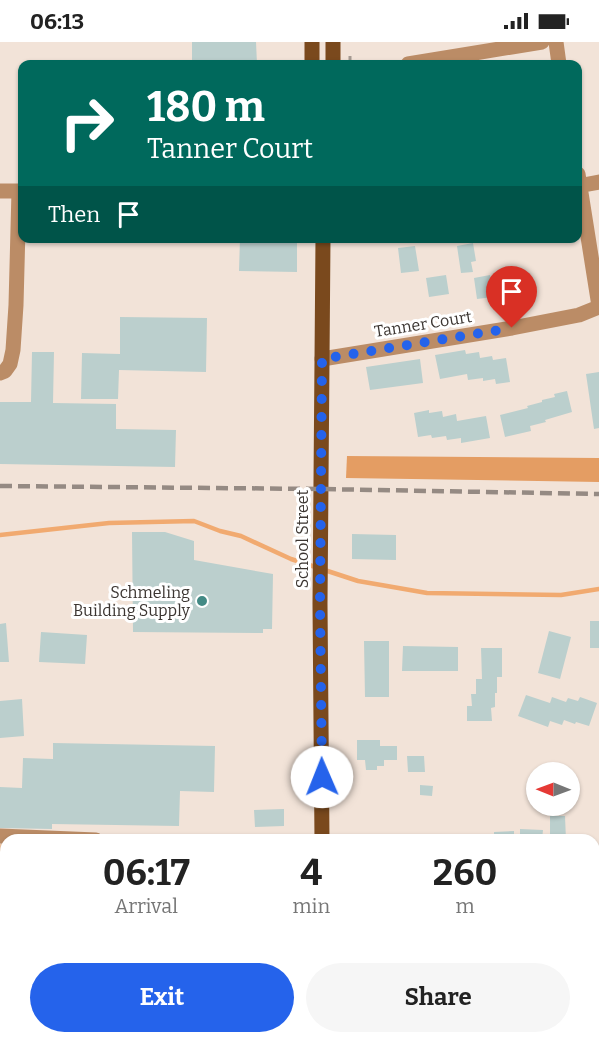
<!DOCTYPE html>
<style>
:root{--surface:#fff;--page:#f6f6f6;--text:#222;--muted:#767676;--accent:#2563eb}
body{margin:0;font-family:Bitter,serif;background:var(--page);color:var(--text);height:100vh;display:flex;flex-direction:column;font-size:22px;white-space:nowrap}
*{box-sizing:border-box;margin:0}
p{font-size:20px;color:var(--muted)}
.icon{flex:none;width:33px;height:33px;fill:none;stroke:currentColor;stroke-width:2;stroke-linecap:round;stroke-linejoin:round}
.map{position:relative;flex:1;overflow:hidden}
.sheet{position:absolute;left:0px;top:792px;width:600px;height:210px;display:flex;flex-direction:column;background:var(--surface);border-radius:18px 18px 0 0;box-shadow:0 2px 4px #0004}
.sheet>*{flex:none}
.hud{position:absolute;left:18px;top:18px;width:564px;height:183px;border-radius:12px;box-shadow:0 2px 4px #0004;background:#00695c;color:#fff;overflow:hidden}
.needle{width:39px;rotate:271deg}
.fabs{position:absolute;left:526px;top:720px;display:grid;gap:12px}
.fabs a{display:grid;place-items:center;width:54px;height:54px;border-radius:50%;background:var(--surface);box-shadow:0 2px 4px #0004;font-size:30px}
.pin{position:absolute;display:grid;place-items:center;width:51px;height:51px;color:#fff;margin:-62px -26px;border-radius:50% 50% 50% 0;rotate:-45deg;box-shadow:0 0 6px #0007}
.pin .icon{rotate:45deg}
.me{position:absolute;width:66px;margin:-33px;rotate:359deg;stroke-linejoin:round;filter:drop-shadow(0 0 4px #0008)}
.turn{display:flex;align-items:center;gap:21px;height:126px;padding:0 30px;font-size:27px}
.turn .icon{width:78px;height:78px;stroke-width:2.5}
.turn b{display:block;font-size:42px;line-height:51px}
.then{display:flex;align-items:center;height:57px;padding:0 30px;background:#0003;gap:12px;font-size:22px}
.eta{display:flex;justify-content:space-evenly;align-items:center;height:102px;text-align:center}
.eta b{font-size:36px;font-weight:700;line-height:42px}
.cta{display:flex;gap:12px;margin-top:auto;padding:12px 30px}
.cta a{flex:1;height:69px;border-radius:36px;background:var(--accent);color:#fff;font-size:24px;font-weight:700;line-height:69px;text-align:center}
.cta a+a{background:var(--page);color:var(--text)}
.status{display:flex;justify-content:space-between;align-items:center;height:42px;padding:0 30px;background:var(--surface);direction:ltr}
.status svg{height:16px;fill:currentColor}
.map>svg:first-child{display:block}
</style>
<div class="status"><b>06:13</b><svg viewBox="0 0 49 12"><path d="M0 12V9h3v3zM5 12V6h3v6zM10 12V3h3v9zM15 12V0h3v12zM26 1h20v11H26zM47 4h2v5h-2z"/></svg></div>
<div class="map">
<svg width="599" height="1002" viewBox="0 0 599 1002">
<rect width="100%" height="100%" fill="#f2e3d8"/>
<!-- green -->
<path fill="#f9cca8" d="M 0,802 L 6,802 L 6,974 L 0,974 Z"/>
<!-- forest -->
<path fill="#e49d63" d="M 347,414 L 599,416 L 599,440 L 346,436 Z"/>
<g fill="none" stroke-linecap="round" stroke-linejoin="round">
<!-- stream -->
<path stroke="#f1aa70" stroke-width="4.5" d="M 0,493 L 109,481 L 194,479 L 220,489 L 241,494 L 291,517 L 358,539 L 387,544 L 427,551 L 561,553 L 599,547"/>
</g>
<!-- building -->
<path fill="#bbcfcd" d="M 192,0 L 256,0 L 257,22 L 192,22 Z
M 240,196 L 297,196 L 297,230 L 239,229 Z
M 473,201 L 476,219 L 471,220 L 473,230 L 461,231 L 457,204 Z
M 415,204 L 419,229 L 401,231 L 398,206 Z
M 446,233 L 449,252 L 429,255 L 426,236 Z
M 490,233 L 493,255 L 477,257 L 474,236 Z
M 120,275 L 207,276 L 206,330 L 119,328 L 118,357 L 81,357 L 82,311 L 120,312 Z
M 465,308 L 466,312 L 479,310 L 480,316 L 492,314 L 493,318 L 506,316 L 510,340 L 496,342 L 495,337 L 483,339 L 483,336 L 468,338 L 467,332 L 440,337 L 435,313 Z
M 32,310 L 54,310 L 53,361 L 116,362 L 116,387 L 176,388 L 175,425 L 0,422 L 0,360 L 31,360 Z
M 420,317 L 423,341 L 370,348 L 366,325 Z
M 599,330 L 599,386 L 594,387 L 586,332 Z
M 567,349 L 572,370 L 545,378 L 546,380 L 530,384 L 531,389 L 505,395 L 500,373 L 528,366 L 527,364 L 542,360 L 542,358 L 555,355 L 554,352 Z
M 429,368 L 429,371 L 442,369 L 443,375 L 456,372 L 457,379 L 486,374 L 490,396 L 461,401 L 461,396 L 447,398 L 446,394 L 432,396 L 431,393 L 418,395 L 414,371 Z
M 132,490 L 165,490 L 194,499 L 194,518 L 273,532 L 272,587 L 263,587 L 263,591 L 133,590 Z
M 352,492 L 396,493 L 396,518 L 352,517 Z
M 590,579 L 599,579 L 599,606 L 590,606 Z
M 6,581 L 9,620 L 0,620 L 0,582 Z
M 549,589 L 571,595 L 560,637 L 538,631 Z
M 41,590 L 87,593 L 85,622 L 39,620 Z
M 364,599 L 389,599 L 389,655 L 365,655 Z
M 403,604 L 458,605 L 458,629 L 402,629 Z
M 481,606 L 502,606 L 502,635 L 497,635 L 497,651 L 495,651 L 495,665 L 491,666 L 492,679 L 467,679 L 467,664 L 472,664 L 471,652 L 476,652 L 476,637 L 482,637 Z
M 526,653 L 550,661 L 552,655 L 566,660 L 568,656 L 578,659 L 580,655 L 597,661 L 589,684 L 576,680 L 575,682 L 564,678 L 562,683 L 550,679 L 548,685 L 518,674 Z
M 22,657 L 24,694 L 0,696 L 0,659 Z
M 357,698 L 380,698 L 380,704 L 397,704 L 397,718 L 384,718 L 384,724 L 377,724 L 377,728 L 366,728 L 365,718 L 357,718 Z
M 53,701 L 215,704 L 214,750 L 180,749 L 179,784 L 52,782 L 52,787 L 0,786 L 0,745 L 22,746 L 23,716 L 53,717 Z
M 407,714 L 424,714 L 425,730 L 408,730 Z
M 420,743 L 433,744 L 432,754 L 420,753 Z
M 284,767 L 284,784 L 255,785 L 254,768 Z
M 550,774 L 565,774 L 566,798 L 550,798 Z
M 520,787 L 543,788 L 542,798 L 520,798 Z
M 514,789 L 514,798 L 494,798 L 494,790 Z
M 112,996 L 128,996 L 128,1002 L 112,1002 Z
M 350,996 L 394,996 L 394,1002 L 350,1002 Z"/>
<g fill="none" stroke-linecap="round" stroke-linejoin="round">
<!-- path -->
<path stroke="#a59a92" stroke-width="3" stroke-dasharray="6 3" stroke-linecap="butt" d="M 350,14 L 350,22"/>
<!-- minor -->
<path stroke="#bb8c66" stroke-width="15" d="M 556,0 L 559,22
M 408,22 L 542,0
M 578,132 L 599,264
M 578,144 L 599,140
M 0,149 L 22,149
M 322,317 L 512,286 L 579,273 L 599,265
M 0,331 L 5,329 L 10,322 L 13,308 L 16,263 L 19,149
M 0,794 L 96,798
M 594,840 L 599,840
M 594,986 L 599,986"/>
<!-- major -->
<path stroke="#7a491d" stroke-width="15" d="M 312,0 L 312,22
M 333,22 L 333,0
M 322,798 L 320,562 L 323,196
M 321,1002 L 321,996"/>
<!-- rail -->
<path stroke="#958a83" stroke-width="4.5" stroke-dasharray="12 6" stroke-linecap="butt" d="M 0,444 L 321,447 L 599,452"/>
</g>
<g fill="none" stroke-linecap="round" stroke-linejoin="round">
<!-- route -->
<path stroke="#2563eb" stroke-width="10" stroke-dasharray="0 18" d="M 322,735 L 320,562 L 322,317 L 512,286"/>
</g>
<!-- markers -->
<circle fill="#438a85" stroke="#fff" stroke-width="2" cx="202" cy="559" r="6"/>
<g text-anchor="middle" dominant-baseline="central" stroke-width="6" stroke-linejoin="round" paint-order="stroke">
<!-- street labels -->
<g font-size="16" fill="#3b3531" stroke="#fff">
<text transform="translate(423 282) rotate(-9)">Tanner Court</text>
<text transform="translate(302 497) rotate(-90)">School Street</text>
</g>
<!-- poi labels -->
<g font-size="16" fill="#3b3531" stroke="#fff" text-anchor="end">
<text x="190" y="550">Schmeling<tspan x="190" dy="18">Building Supply</tspan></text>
</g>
</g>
</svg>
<div class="fabs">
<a><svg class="needle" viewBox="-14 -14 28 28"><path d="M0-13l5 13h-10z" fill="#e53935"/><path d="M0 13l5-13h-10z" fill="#767676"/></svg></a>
</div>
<div class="pin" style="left:512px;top:286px;background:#d93025"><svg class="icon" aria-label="arrive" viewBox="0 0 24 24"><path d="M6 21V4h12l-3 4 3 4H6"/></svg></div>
<svg class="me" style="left:322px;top:735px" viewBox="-20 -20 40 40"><circle r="19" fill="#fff"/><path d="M0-13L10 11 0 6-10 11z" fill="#2563eb"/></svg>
<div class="hud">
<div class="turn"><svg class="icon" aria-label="right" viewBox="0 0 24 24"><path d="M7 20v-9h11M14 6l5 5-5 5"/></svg><div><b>180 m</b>Tanner Court</div></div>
<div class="then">Then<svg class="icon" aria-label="arrive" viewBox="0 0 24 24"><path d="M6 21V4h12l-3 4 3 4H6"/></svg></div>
</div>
<section class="sheet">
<div class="eta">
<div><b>06:17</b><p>Arrival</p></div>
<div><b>4</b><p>min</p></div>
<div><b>260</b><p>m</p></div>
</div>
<div class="cta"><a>Exit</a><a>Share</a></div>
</section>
</div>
